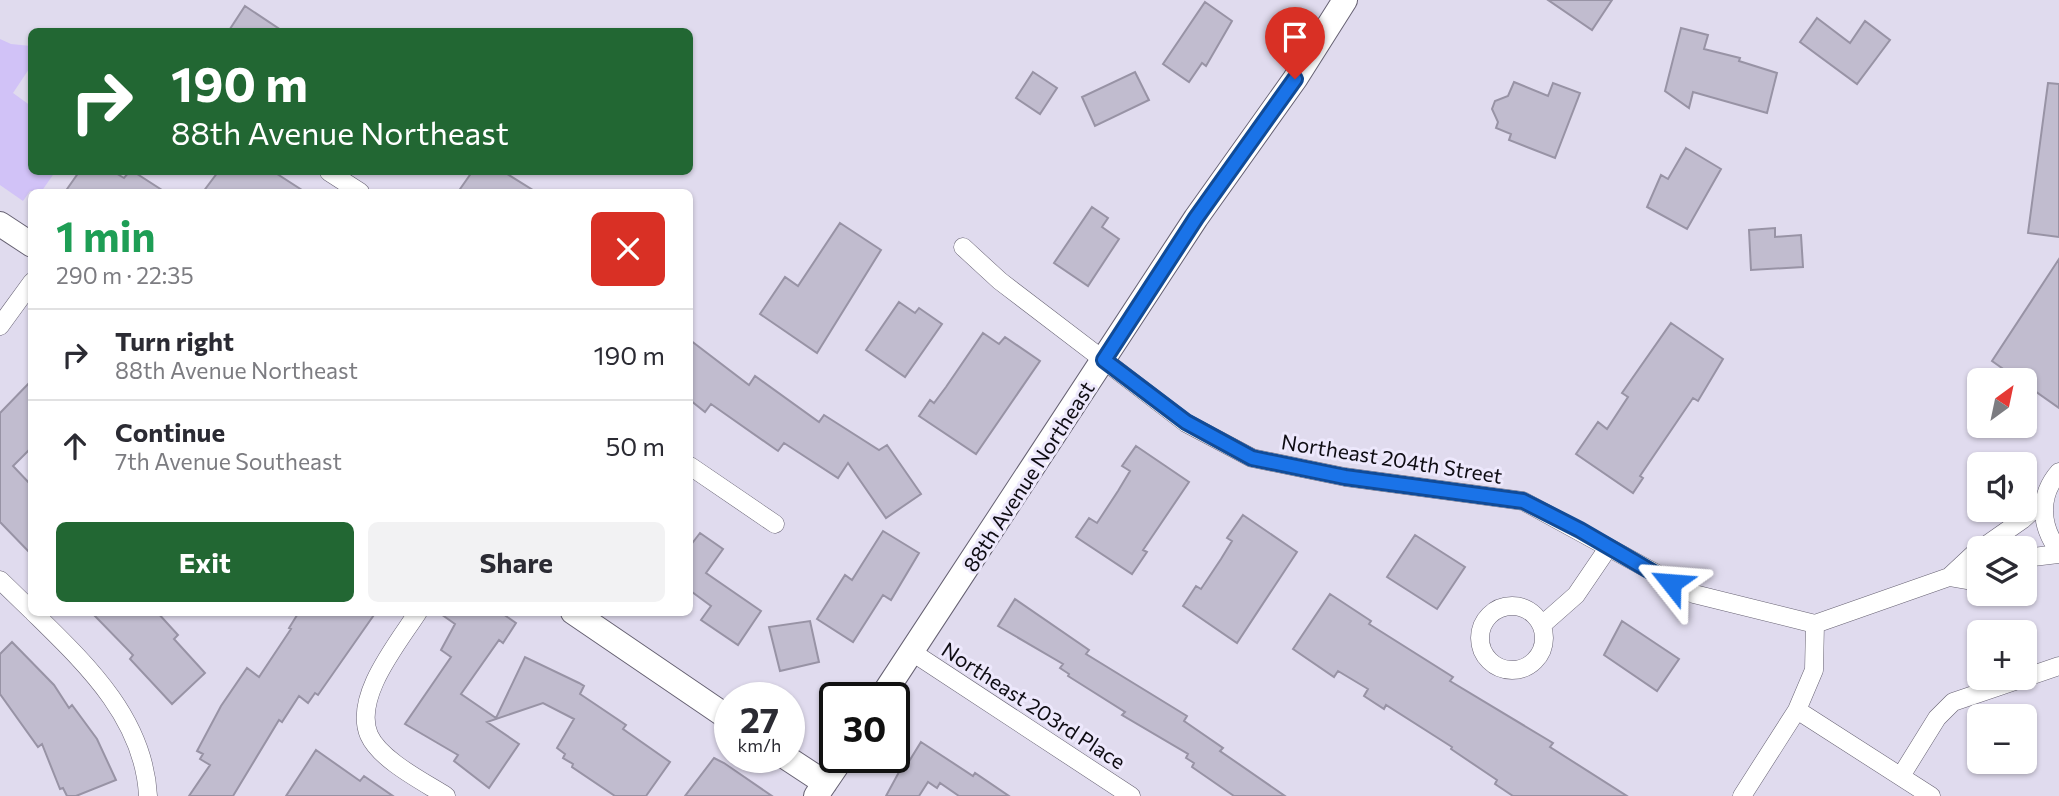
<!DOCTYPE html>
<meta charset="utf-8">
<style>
:root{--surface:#fff;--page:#f2f2f3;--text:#2b2b33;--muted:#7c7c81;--line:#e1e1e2;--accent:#226733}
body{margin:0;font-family:Commissioner,sans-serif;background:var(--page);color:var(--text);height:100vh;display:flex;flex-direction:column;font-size:26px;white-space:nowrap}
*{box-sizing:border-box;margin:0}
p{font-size:23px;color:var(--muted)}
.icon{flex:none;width:38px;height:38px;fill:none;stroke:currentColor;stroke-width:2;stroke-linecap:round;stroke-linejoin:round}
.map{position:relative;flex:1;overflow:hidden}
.sheet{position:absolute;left:28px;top:189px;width:665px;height:427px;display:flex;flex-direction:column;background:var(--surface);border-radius:10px;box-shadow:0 2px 5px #0004}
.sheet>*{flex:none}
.banner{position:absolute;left:28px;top:28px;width:665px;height:147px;border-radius:10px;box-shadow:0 2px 5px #0004;background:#226733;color:#fff;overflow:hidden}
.needle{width:46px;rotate:33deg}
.fabs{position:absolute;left:1967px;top:368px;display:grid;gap:14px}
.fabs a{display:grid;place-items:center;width:70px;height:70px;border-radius:10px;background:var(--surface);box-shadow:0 2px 5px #0004;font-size:35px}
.speed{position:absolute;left:714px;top:682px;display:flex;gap:14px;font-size:35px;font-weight:700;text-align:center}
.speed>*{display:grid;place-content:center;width:91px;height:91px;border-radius:50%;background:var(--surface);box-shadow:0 2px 5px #0004;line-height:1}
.speed small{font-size:18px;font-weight:400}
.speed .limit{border:4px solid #111;border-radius:10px;background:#fff;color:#111}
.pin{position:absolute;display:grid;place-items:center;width:60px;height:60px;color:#fff;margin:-72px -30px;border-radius:50% 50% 50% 0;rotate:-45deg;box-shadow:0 0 7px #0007}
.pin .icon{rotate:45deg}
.me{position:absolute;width:77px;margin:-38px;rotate:298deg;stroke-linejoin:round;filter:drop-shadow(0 0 5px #0008)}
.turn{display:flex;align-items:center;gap:24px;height:147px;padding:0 28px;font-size:32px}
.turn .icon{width:91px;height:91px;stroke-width:2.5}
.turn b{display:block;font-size:49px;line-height:60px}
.round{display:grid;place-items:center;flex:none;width:74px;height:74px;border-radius:10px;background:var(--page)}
.summary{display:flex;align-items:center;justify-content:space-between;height:119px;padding:0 28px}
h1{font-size:42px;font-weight:700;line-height:52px;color:#1e9e55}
.cta{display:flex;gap:14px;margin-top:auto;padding:14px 28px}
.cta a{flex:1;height:80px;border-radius:10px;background:var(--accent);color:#fff;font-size:28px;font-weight:700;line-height:80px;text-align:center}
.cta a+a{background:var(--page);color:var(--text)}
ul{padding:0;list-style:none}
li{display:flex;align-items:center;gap:21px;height:91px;padding:0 28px;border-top:2px solid var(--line)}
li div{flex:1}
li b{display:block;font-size:26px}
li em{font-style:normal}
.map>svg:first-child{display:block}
</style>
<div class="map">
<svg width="2059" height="796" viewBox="0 0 2059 796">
<rect width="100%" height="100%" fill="#e0dbee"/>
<!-- green -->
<path fill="#d1c2f7" d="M 0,39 L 11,44 L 31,46 L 31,66 L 13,93 L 31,106 L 32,172 L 55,172 L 41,192 L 30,191 L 23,201 L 0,185 Z"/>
<!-- building -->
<path fill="#c1bccf" stroke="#9893a5" stroke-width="2" d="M 1548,0 L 1612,0 L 1592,30 Z
M 1205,2 L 1232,21 L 1206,66 L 1202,63 L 1189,82 L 1163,64 Z
M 245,6 L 284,32 L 228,32 Z
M 1817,18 L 1850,43 L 1865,21 L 1890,40 L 1857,84 L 1800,42 Z
M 1681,28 L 1708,35 L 1704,49 L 1740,58 L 1739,61 L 1777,73 L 1767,113 L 1693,92 L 1689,108 L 1665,91 Z
M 1033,72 L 1057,88 L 1040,114 L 1016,98 Z
M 1135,72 L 1149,100 L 1095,126 L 1082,97 Z
M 1514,82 L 1548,96 L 1553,83 L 1580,93 L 1555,158 L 1509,140 L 1511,134 L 1496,128 L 1498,122 L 1492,109 L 1495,101 L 1508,96 Z
M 2048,83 L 2059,84 L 2059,237 L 2028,233 Z
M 1686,148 L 1721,169 L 1687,229 L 1647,207 L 1661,175 L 1668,179 Z
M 79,172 L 114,172 L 124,178 L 129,172 L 134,172 L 165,192 L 65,192 Z
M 218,172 L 274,172 L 305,192 L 203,192 Z
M 472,172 L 504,172 L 536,192 L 458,192 Z
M 1092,207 L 1108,218 L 1102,227 L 1119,239 L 1088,286 L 1054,263 Z
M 840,223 L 881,250 L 817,353 L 760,314 L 785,277 L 798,286 Z
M 1775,228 L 1775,237 L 1801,235 L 1803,267 L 1751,270 L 1749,230 Z
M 2059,259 L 2059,408 L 2025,384 L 2025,380 L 2019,380 L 1992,361 Z
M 899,302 L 915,313 L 919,308 L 942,324 L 905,377 L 866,350 Z
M 1671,323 L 1723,359 L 1698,401 L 1693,398 L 1640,476 L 1643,478 L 1633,493 L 1576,454 L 1598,422 L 1607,429 L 1628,397 L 1622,393 Z
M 983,333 L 999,344 L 1005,337 L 1040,361 L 976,454 L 919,416 L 930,400 L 934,403 L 946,387 Z
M 690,340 L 749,385 L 755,376 L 819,422 L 824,415 L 879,450 L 887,445 L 921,494 L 886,518 L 848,463 L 838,478 L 784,443 L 778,451 L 711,404 L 705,412 L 690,400 Z
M 32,380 L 32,447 L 13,466 L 32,486 L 32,555 L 0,522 L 0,413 Z
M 1136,446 L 1189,482 L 1143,550 L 1147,552 L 1132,574 L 1076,537 L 1089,518 L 1097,523 L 1118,491 L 1130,471 L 1122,466 Z
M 1243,515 L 1297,552 L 1237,643 L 1183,606 L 1196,586 L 1201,589 L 1221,559 L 1232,541 L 1227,538 Z
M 883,531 L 919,553 L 891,600 L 883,595 L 853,642 L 817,619 L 845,575 L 852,580 Z
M 700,533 L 723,549 L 706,573 L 761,611 L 738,645 L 701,620 L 711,606 L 692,592 L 690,596 L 690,546 Z
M 1415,535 L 1465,567 L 1437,609 L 1387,577 Z
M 1330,594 L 1371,621 L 1369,624 L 1453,677 L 1450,681 L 1553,743 L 1550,747 L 1627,796 L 1513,796 L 1495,784 L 1497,780 L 1451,749 L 1452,747 L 1386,705 L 1384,709 L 1364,696 L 1368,689 L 1338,671 L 1334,677 L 1293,649 Z
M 1015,599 L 1089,650 L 1086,654 L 1187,716 L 1184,721 L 1223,748 L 1220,751 L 1285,796 L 1234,796 L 1192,767 L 1194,763 L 1186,758 L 1188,754 L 1122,715 L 1125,712 L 1068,676 L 1069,674 L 1060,668 L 1063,664 L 998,626 Z
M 91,612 L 157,612 L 178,635 L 174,639 L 205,673 L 172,704 L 130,659 L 133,655 Z
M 299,612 L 376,612 L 318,695 L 315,693 L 308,703 L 299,696 L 282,722 L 279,720 L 233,796 L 189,796 L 210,765 L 200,759 L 203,754 L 197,751 L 221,706 L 247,668 L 259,677 L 291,629 L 289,628 Z
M 438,612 L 500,612 L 516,623 L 503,643 L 499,640 L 461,694 L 496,718 L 525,657 L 579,683 L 584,686 L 580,694 L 626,725 L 623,729 L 670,762 L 646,796 L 615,796 L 572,767 L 573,764 L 563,758 L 565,754 L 557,748 L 574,719 L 543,703 L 487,722 L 519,744 L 489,788 L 454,761 L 458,755 L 405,724 L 451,657 L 441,650 L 455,624 Z
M 810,621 L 819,662 L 780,671 L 769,627 Z
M 1622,621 L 1679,659 L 1657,691 L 1604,655 Z
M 12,642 L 54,685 L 69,708 L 72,705 L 97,739 L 116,780 L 76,796 L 67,796 L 63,788 L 60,789 L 42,744 L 38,747 L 0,694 L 0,654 Z
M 921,742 L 973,776 L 975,773 L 1009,796 L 959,796 L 940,783 L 937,788 L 928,782 L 919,796 L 886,796 L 905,761 L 908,763 Z
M 316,750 L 360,781 L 364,776 L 393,796 L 286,796 Z
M 714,758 L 724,763 L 772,796 L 685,796 Z"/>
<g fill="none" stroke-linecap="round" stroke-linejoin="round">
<defs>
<path id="street" d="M 329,172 L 360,192
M 963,247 L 1000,281 L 1186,423 L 1252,458 L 1345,477 L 1523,501 L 1694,594 L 1815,624
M 0,326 L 32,282
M 690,466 L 775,524
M 2059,472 C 2038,496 2040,526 2059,551
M 1982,548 L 2022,520 L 2044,500
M 2025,558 L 2059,554
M 1949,577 L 1979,549
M 0,580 L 32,611
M1480 638a32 32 0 1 1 64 0a32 32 0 1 1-64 0Z
M 33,612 C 86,664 144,718 148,796
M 418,612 C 398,643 353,697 369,735 C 380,760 424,782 446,796
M 1815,624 L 1949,577 L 1972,581 L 1979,578
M 1542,625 L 1576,595 L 1608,548
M 912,652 L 1131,796
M 1797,710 L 1931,796
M 1901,776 L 1937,718 L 1953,702 L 2059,666
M 1742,796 L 1797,710 L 1814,670 L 1815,624"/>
<path id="secondary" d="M 0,224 L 32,245
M 573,612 L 730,719
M 881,698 L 1196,218 L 1295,79 L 1345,0
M 787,758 L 825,783
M 816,796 L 842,758"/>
</defs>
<!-- street casing -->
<use href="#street" stroke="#666172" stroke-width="19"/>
<!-- secondary casing -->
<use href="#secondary" stroke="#666172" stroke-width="26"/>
<!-- street -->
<use href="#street" stroke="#fff" stroke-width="18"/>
<!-- secondary -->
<use href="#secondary" stroke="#fff" stroke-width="24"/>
</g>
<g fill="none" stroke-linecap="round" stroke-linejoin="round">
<defs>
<path id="route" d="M 1295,79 L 1196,218 L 1104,360 L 1186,422 L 1252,458 L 1345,477 L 1523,501 L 1580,530 L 1671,583"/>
</defs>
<!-- route casing -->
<use href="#route" stroke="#114b97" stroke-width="18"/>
<!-- route -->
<use href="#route" stroke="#1a73e8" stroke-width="12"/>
</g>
<g text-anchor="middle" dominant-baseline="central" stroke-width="6" stroke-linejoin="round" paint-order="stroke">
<!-- street labels -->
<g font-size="21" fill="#0e0c12" stroke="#ede8fc">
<text transform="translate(1392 458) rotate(9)">Northeast 204th Street</text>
<text transform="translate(1028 476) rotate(-57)">88th Avenue Northeast</text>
<text transform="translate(1034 705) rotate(33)">Northeast 203rd Place</text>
</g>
</g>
</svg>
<div class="fabs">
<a><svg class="needle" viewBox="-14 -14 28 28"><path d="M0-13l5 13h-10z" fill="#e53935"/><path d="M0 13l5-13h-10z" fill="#7c7c81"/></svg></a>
<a><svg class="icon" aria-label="sound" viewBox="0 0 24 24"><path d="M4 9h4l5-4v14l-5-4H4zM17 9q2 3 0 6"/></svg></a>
<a><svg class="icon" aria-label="layers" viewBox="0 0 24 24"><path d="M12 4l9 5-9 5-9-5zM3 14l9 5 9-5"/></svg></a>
<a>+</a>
<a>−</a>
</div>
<div class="speed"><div>27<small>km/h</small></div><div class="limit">30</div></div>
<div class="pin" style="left:1295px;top:79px;background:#d93025"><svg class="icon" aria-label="arrive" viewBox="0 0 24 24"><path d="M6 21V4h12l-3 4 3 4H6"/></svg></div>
<svg class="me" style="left:1671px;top:583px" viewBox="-20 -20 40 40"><path d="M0-17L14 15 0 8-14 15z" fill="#1a73e8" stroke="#fff" stroke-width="4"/></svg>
<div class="banner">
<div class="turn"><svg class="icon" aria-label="right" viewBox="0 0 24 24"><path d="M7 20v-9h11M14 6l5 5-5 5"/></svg><div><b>190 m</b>88th Avenue Northeast</div></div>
</div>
<section class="sheet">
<div class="summary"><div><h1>1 min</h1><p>290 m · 22:35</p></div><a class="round" style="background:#d93025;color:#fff"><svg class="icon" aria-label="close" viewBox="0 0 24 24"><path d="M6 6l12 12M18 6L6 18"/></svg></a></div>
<ul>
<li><svg class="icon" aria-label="right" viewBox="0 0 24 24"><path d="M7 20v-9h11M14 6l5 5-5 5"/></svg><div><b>Turn right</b><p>88th Avenue Northeast</p></div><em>190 m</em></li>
<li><svg class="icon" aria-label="ahead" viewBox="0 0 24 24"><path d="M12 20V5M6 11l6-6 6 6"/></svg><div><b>Continue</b><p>7th Avenue Southeast</p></div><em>50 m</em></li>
</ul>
<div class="cta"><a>Exit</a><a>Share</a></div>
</section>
</div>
